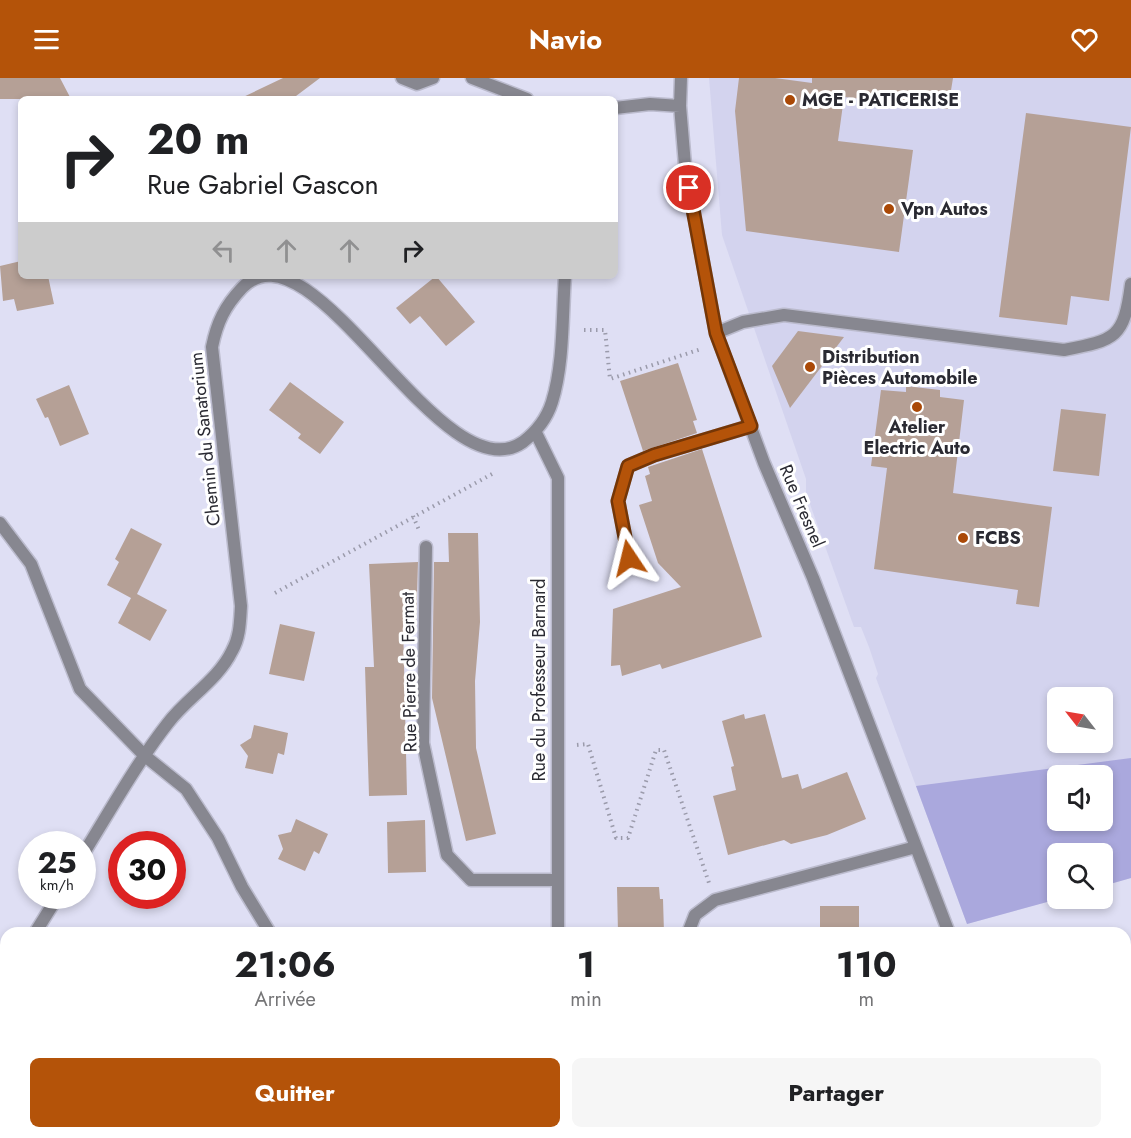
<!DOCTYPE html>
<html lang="fr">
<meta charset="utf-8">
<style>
:root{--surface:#fff;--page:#f6f6f6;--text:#202124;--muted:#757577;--accent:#b45309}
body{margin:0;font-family:Jost,sans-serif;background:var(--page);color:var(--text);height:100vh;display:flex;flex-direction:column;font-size:22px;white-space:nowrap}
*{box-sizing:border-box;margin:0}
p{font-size:20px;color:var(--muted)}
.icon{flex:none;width:33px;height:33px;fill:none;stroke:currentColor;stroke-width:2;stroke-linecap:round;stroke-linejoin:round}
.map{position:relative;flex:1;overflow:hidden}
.panel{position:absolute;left:0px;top:849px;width:1131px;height:212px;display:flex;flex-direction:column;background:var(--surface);border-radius:18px 18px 0 0;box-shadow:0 3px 9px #0003}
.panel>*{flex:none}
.guide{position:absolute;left:18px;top:18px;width:600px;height:183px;border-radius:9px;box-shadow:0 3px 9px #0003;background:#fff;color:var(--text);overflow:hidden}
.needle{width:39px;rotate:301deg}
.buttons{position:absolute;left:1047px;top:609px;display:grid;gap:12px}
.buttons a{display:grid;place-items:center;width:66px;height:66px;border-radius:9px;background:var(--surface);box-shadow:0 3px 9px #0003;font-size:30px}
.speed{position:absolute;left:18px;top:753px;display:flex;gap:12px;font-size:30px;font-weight:700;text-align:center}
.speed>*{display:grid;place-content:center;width:78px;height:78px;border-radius:50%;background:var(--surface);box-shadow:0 3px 9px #0003;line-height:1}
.speed small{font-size:15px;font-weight:400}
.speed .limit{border:9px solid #d22;background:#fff;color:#111}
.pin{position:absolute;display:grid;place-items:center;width:51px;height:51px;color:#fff;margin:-26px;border:3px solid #fff;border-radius:50%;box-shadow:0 2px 6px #0007}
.me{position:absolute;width:66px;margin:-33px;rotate:350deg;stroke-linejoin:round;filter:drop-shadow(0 0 4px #0008)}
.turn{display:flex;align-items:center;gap:21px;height:126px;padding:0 30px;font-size:27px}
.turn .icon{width:78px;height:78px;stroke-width:2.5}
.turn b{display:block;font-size:42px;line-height:51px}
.lanes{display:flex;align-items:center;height:57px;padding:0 30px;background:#0003;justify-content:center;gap:30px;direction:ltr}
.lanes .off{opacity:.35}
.eta{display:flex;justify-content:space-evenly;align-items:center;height:102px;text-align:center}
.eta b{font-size:36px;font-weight:700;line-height:42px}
.cta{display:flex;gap:12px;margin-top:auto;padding:12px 30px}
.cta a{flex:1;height:69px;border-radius:9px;background:var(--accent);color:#fff;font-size:24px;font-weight:700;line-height:69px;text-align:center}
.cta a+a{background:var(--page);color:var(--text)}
header{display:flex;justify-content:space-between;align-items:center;height:78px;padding:0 30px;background:var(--accent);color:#fff;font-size:27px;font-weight:700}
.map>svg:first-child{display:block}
</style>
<header><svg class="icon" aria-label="menu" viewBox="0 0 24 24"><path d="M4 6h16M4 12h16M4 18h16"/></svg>Navio<svg class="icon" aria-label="heart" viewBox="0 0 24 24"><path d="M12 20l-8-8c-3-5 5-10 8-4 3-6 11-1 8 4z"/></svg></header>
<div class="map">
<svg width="1131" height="1060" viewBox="0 0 1131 1060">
<rect width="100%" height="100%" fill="#dfdff4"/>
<!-- built -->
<path fill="#d3d3ee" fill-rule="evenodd" d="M 709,0 L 1131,0 L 1131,800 L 1103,808 L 1102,776 L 1058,776 L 1058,821 L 967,846 L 876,600 L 878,596 L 869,569 L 861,549 L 854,549 L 806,415 L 806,401 L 722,157 ZM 1058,620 L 1102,620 L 1102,664 L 1058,664 ZM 1058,698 L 1102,698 L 1102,742 L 1058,742 Z
M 1131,1035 L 1131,1060 L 1052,1060 L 1051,1055 L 1125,1054 L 1125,1036 Z"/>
<!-- green -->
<path fill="#aaa8dd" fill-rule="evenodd" d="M 1131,680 L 1131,800 L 1103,808 L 1102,776 L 1058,776 L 1058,821 L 967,846 L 916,708 ZM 1058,698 L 1102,698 L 1102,742 L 1058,742 Z"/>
<!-- building -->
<path fill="#b5a096" d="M 0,0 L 60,0 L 71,21 L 0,21 Z
M 283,0 L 320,0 L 292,21 L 239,21 Z
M 739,0 L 775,0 L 812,5 L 812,0 L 953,0 L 948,31 L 844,19 L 838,63 L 913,72 L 899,174 L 746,153 L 735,33 Z
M 1026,35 L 1131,49 L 1109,223 L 1071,218 L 1067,247 L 999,239 Z
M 21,183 L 21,198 L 48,198 L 54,226 L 17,233 L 14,221 L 3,223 L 0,188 Z
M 436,198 L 475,244 L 446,268 L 420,238 L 410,246 L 396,230 Z
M 798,253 L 844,259 L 790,330 L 772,288 Z
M 678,285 L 697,342 L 693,343 L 697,355 L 643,373 L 620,303 Z
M 290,304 L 344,344 L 320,376 L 298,360 L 301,356 L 269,332 Z
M 69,307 L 89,356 L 60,368 L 48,339 L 45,340 L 36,321 Z
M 906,308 L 940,312 L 940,319 L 964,322 L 953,415 L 1052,429 L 1039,529 L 1016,526 L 1018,512 L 874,491 L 887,390 L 871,388 L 881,312 L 906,314 Z
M 1061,331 L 1106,336 L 1099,398 L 1053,393 Z
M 702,371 L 762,559 L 662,591 L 660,586 L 622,598 L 620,587 L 611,588 L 613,531 L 681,509 L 658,485 L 639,427 L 652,423 L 645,398 L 650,396 L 648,389 Z
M 131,450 L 162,466 L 137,516 L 167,532 L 150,563 L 118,545 L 131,520 L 107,507 L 119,484 L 115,481 Z
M 448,455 L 478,455 L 480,544 L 475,603 L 476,670 L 496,756 L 466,763 L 432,620 L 434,484 L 449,484 Z
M 418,484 L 416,557 L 413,542 L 403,543 L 407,717 L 369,718 L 365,589 L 374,589 L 369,486 Z
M 280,546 L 315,554 L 304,603 L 269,596 Z
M 744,636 L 745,641 L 765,636 L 782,700 L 798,696 L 802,711 L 847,694 L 866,741 L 827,757 L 791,766 L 784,762 L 728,777 L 713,718 L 736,712 L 731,689 L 734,688 L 722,643 Z
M 254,647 L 288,655 L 284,677 L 278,675 L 273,696 L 245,690 L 248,678 L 240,667 L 251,660 Z
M 296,741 L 328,756 L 319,776 L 314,773 L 305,793 L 278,781 L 283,771 L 278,757 L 291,754 Z
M 425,742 L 426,794 L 388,795 L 387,744 Z
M 617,809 L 659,809 L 660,821 L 663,821 L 664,855 L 618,855 Z
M 820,828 L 859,828 L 859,855 L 820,855 Z"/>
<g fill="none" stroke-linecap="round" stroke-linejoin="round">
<defs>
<path id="lane" d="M 426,469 L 423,665 L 447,777 L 471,802 L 557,802"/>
<path id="street" d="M 402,0 L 417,6 L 433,0
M 472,0 L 527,21
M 681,0 L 680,28 L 685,87 L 716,255 L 764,385 L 813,500 L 949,855
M 615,30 L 650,26 L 680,28
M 716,255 L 743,244 L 784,237 L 1064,272 C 1116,262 1124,260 1131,206
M 536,355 L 558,400 L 558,855
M 0,445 L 31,486 L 80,611 L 145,678 L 186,711 L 218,760 L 242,809 L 270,855
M 629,480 L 618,423 L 628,388 L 654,377 L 751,348
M 82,778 C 110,733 136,686 168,645 C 187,620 218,602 232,573 C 240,559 240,544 241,528 L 212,269 C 217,244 225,228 242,210 C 313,136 442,421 523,364 C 536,354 547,340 552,324 C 564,285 562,239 565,198
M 35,855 L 58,818
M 688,855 L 695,837 L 715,822 L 916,769
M 0,974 L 6,925
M 390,1054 L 391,1060
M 562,1054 L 563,1060
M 687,1054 L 687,1060
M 1026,1054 L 1027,1060
M 255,1059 L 255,1054"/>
</defs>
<!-- lane casing -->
<use href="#lane" stroke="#bbbbcd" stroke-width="15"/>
<!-- street casing -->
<use href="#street" stroke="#bbbbcd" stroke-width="15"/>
<!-- path -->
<path stroke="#9b9bab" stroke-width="4" stroke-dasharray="1.5 4.5" stroke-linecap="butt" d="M 584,252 L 605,252 L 610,301 L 701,271
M 413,438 L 419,452
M 275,515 L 492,396
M 577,667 L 588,666 L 616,760 L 628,760 L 656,672 L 664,672 L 709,805
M 582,852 L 612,852"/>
<!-- lane -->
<use href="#lane" stroke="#878790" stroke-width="12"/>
<!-- street -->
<use href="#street" stroke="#878790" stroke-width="12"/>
</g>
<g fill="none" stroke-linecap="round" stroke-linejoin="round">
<defs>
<path id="route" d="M 629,480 L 618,423 L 628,388 L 654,377 L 751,348 L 716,255 L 689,110"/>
</defs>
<!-- route casing -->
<use href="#route" stroke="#753606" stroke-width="15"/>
<!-- route -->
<use href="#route" stroke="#b45309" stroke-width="10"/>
</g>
<!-- markers -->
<g fill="#aa4907" stroke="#fff" stroke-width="2">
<circle cx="790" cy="22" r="6"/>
<circle cx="889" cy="131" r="6"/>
<circle cx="810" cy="289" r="6"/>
<circle cx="917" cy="329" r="6"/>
<circle cx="963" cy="460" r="6"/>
</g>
<g text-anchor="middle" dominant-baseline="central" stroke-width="6" stroke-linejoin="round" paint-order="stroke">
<!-- poi labels -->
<g font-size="18" font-weight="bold" fill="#2a2a32" stroke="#fff" text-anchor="start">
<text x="802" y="22">MGE - PATICERISE</text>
<text x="901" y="131">Vpn Autos</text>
<text x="822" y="279">Distribution<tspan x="822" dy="21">Pièces Automobile</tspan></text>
<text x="917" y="349" text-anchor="middle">Atelier<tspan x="917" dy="21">Electric Auto</tspan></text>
<text x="975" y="460">FCBS</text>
</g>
<!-- street labels -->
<g font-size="18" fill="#2a2a32" stroke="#fff">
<text transform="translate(205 361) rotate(-96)">Chemin du Sanatorium</text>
<text transform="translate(802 428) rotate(67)">Rue Fresnel</text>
<text transform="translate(409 594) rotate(-91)">Rue Pierre de Fermat</text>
<text transform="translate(539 602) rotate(-90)">Rue du Professeur Barnard</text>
</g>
</g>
</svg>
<div class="buttons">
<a><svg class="needle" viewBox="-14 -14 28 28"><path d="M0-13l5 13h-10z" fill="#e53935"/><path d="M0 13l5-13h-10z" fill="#757577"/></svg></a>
<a><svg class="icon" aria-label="sound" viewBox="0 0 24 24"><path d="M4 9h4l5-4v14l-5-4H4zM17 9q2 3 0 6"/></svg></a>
<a><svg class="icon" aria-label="search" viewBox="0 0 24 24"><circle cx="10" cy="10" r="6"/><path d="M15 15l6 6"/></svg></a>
</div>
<div class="speed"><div>25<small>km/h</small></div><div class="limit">30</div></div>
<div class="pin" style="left:689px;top:110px;background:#d93025"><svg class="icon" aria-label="arrive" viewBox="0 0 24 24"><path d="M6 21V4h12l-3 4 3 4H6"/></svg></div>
<svg class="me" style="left:629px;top:480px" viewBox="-20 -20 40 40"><path d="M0-17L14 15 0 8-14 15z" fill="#b45309" stroke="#fff" stroke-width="4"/></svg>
<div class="guide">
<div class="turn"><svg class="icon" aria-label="right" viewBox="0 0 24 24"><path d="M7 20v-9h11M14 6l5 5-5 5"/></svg><div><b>20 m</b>Rue Gabriel Gascon</div></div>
<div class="lanes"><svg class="icon off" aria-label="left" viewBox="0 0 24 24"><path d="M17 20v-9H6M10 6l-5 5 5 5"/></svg><svg class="icon off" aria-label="ahead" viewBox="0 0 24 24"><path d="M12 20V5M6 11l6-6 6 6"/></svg><svg class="icon off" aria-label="ahead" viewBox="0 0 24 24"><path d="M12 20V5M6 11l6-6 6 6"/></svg><svg class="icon" aria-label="right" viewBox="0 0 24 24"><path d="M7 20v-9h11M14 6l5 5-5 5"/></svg></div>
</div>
<section class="panel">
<div class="eta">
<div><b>21:06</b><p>Arrivée</p></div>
<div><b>1</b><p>min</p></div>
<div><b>110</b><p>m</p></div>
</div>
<div class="cta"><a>Quitter</a><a>Partager</a></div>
</section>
</div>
